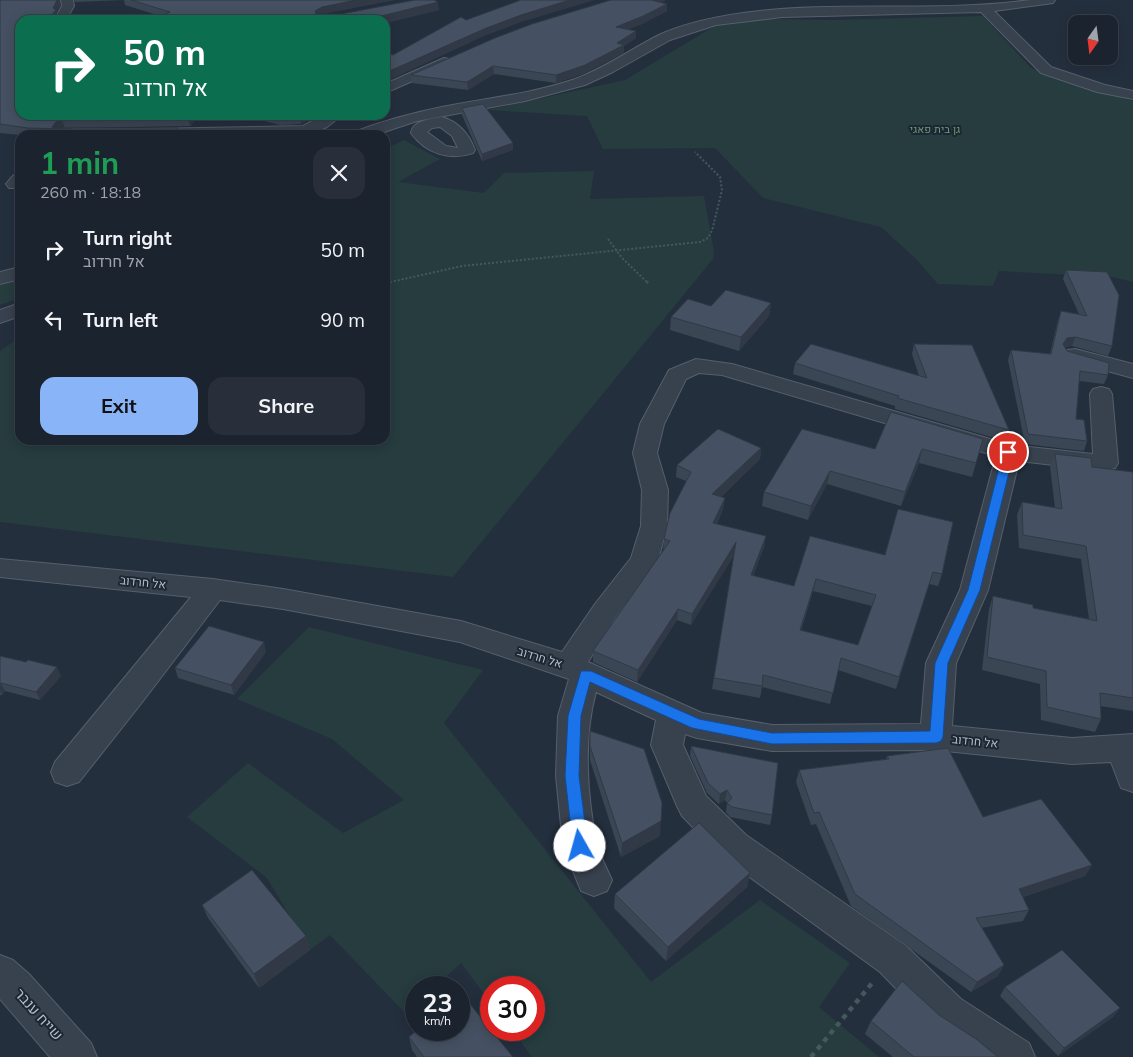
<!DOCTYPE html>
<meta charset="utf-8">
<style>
:root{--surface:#1b232e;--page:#282f3a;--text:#f1f3f6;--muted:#a0a4aa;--line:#39404a;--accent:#8ab4f8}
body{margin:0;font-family:Mulish,Heebo,sans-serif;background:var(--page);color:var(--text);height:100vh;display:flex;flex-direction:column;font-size:19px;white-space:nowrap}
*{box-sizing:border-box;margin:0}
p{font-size:16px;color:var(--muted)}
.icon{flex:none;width:28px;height:28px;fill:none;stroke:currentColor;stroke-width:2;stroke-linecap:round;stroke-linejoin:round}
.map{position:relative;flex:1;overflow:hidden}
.sheet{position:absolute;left:15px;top:130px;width:375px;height:315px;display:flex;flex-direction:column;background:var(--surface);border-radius:15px;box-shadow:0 2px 12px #0003,0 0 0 1px var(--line)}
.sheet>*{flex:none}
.guide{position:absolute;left:15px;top:15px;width:375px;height:105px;border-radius:15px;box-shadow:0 2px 12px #0003,0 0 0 1px var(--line);background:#0b6e4f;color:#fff;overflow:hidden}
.needle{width:32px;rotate:194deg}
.controls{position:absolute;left:1068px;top:15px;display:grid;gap:10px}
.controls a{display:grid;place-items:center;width:50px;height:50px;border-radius:10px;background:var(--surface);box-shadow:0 2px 12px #0003,0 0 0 1px var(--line);font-size:25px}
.speed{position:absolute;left:405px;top:976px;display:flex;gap:10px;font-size:25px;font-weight:700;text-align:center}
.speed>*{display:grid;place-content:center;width:65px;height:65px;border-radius:50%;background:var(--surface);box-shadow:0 2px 12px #0003,0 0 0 1px var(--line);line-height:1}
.speed small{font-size:12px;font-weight:400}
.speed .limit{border:8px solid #d22;background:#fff;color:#111}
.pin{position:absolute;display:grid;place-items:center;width:42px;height:42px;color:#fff;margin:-21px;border:2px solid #fff;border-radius:50%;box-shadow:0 1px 5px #0007}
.me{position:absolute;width:55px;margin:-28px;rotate:353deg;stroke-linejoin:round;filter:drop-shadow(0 0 4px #0008)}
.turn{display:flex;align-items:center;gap:18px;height:105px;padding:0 25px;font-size:22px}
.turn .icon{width:65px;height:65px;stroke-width:2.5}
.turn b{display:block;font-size:35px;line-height:42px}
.round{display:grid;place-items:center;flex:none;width:52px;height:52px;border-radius:15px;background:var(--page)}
.overview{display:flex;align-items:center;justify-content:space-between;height:85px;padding:0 25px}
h1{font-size:30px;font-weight:700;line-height:38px;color:#1e9e55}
.cta{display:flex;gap:10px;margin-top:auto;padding:10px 25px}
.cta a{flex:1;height:58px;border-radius:15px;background:var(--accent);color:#111;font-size:20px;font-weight:700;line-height:58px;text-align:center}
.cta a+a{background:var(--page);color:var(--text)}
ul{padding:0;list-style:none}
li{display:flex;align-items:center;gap:15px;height:70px;padding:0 25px}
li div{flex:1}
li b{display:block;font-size:19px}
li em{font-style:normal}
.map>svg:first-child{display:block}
</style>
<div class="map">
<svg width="1133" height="1057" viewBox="0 0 1133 1057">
<rect width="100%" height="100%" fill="#242f3e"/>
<!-- green -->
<path fill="#263c3f" d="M 983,16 L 1031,68 L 1133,101 L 1133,282 L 1113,277 L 999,271 L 993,286 L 938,284 L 916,259 L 881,227 L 763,198 L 715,148 L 603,149 L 587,116 L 488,110 L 625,80 L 718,24 L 771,19 L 832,20 Z
M 404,140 L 440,159 L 398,182 L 484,193 L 504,173 L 594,171 L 590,199 L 704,196 L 714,251 L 713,259 L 453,577 L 0,522 L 0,351 L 20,337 L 20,440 L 385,440 L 385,149 Z
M 20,280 L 20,298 L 0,305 L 0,285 Z
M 309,627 L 483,670 L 444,723 L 651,982 L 760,900 L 850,963 L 819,1007 L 879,1057 L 532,1057 L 512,1030 L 534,1030 L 534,988 L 491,988 L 491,1003 L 461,963 L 435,987 L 416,988 L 416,1005 L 406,1014 L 330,935 L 310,950 L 267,878 L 187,817 L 248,763 L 343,833 L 404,800 L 332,739 L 237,699 Z"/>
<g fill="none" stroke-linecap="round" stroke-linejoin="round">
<defs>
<path id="minor" d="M 61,0 L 73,0 L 74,6 L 67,18 L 63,19 L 57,15 L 62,6 Z
M 1030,0 L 1055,0 L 1053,3 L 994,11 L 1051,67 L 1105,85 L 1133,91 L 1133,99 L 1097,92 L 1041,73 L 981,12 L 782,17 L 716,25 L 670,40 L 613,72 L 585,85 L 525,101 L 417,121 L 375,135 L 352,135 L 354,132 C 383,121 412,113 442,107 C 486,98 532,94 575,79 C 605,68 631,49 659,35 C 685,23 715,17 743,13 C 838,0 935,13 1030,0 Z
M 444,58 L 449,59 L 451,62 L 449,65 L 385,93 L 385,84 Z
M 324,115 L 342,115 L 327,127 L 308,135 L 135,134 L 137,131 L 143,129 L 303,126 Z
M 442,117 C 459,122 469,134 475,150 L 473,153 C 450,161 426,154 411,133 C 413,120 431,119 442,117 ZM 440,127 L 452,136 L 458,148 L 446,146 L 427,132 L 432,128 Z
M 20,172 L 20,188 L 9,188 L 6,184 C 11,178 13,174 20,172 Z
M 20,267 L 20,279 L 0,284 L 0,272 Z
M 20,303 L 20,316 L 0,323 L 0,310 Z
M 1075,349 L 1133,364 L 1133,378 L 1067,360 L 1064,355 L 1067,350 Z
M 696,359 L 732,364 L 1011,445 L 1093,454 L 1090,394 L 1093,389 L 1101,387 L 1109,389 L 1112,394 L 1118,463 L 1115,468 L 1106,471 L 1019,461 L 988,590 L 956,663 L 952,726 L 1072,738 L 1133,734 L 1133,792 L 1121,788 L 1111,762 L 1072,764 L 936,750 L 772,751 L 697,738 L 685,734 L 683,745 L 706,796 L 746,835 L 906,946 L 961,999 L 1029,1043 L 1035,1057 L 979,1057 L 933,1027 L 880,972 L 722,857 L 682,816 L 677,806 L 651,745 L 656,720 L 596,692 C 583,739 587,797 597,844 C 600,856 607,869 612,880 L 607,891 L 594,896 L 581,891 L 563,846 L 556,776 L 558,716 L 569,679 L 460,642 L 283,609 L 220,600 L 143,701 L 79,782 L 67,786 L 55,782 L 51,772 L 55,762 L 191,597 L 0,577 L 0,559 L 213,579 L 283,589 L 461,621 L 562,652 L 595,604 L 631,558 L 641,526 L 642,490 L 633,453 L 640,424 L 669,370 ZM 699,373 L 722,375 L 996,456 L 960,590 L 926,663 L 921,724 L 772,725 L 702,713 L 588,662 L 615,618 L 658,561 L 667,526 L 668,490 L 657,453 L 664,424 L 686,379 Z
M 0,955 L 13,960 L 29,974 L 91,1043 L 97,1057 L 50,1057 L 0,999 Z"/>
</defs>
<!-- minor casing -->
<use href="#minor" stroke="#565f6c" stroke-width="2"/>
<!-- path-far2 -->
<path stroke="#44595c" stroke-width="2" stroke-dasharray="2 2" stroke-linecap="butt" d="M 608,239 L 622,258 L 648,283
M 386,283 L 462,266 L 700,242 L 708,238 L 712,231 L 722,190 L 720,177 L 695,152"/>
<!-- path-far1 -->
<path stroke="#44595c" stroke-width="2.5" stroke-dasharray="3 3" stroke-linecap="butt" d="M 647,282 L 648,283
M 385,283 L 391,282"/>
<!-- path -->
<path stroke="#44595c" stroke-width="4.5" stroke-dasharray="5 5" stroke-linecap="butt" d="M 811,1057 L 873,982"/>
<!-- minor -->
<use href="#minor" fill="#38414e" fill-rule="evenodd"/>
</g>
<!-- wall -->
<path fill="#3b4654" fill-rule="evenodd" d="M 0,0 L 60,0 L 60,6 L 56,13 L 58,18 L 20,20 L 20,115 L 200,115 L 190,126 L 65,128 L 180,135 L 20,135 L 0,133 Z
M 74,0 L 394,0 L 322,14 L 341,14 L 439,10 L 385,23 L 160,16 L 125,5 L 124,0 L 75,2 Z
M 611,0 L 665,0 L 665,1 L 661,2 L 667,11 L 642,24 L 628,29 L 636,38 L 624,46 L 624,53 L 585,73 L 556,83 L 494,74 L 468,90 L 412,83 L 411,75 Z
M 462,108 L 513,150 L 482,161 L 462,115 Z
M 245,115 L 320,115 L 301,124 L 280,125 L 245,116 Z
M 1066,270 L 1112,346 L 1108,356 L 1072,346 L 1064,347 L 1067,351 L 1108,375 L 1104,384 L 1079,381 L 1076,419 L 1087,441 L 1084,451 L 1025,444 L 1008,360 L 1011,350 L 1050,354 L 1058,320 L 1061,311 L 1079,314 L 1063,279 Z
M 771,303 L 769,316 L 739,351 L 670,330 L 671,317 Z
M 914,344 L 1009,430 L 1005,441 L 895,409 L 895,406 L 793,374 L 795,363 L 919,376 L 912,354 Z
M 983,439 L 972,477 L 919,463 L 901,506 L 827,484 L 808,520 L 762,506 L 764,492 L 875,449 Z
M 761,448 L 760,459 L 721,497 L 725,498 L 723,509 L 717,524 L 766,536 L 764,547 L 753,576 L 794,586 L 810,536 L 942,574 L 938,586 L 929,584 L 896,689 L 838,670 L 830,704 L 762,687 L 760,698 L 712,689 L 734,554 L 691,625 L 677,620 L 637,682 L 593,662 L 593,651 L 663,551 L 664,539 L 686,481 L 676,477 L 677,465 ZM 813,591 L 872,606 L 858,645 L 801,631 Z
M 1055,454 L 1092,467 L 1133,472 L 1133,711 L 1100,706 L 1101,719 L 1095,732 L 1041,720 L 1040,684 L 982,670 L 989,609 L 993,596 L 1033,608 L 1089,619 L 1081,559 L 1019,548 L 1017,515 L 1022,502 L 1055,508 L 1050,466 Z
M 266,652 L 234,695 L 178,678 L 175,668 Z
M 0,656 L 61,676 L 40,700 L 5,691 L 2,695 L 0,695 Z
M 590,731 L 660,836 L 621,857 L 590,760 Z
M 691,746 L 772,815 L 770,825 L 730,817 L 726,812 L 727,803 L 725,800 L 719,804 L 707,793 L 690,756 Z
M 887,756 L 983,817 L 1092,865 L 1085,876 L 1023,897 L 1029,910 L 1023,921 L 981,928 L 1004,965 L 998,976 L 971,992 L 851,906 L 816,824 L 811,825 L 796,782 L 799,770 L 886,759 Z
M 750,873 L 747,887 L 666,961 L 614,908 L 615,894 Z
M 202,905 L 306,936 L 310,950 L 259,988 L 208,918 Z
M 1005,987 L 1120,1008 L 1113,1017 L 1058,1056 L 1000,996 Z
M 939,1015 L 998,1057 L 893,1057 L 865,1034 L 871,1021 Z
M 409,1037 L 513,1057 L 417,1057 L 412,1050 Z"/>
<!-- shaded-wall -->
<path fill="#303945" d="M 57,0 L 60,0 L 60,6 L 56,13 L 58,18 L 56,20 L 47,20 Z
M 356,0 L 394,0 L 323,14 L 316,18 L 315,11 L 322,7 Z
M 570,0 L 595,0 L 521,22 L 484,36 L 385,82 L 385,73 L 484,29 L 521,15 Z
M 650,0 L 665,0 L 665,1 L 650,8 Z
M 438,2 L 439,10 L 385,23 L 385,20 L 365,20 Z
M 667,4 L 667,11 L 642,24 L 615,34 L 616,27 Z
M 636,31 L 636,38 L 624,46 L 624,53 L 585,73 L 556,83 L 556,75 L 617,43 Z
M 493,66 L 494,74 L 468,90 L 467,82 Z
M 190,115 L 200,115 L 190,126 L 188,117 Z
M 301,115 L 320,115 L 301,124 L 300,116 Z
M 62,120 L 65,128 L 53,129 L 52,127 L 56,122 Z
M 178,128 L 180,135 L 172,135 Z
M 513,143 L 513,150 L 482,161 L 482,154 Z
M 771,303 L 769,316 L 739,351 L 741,337 Z
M 1075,337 L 1072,346 L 1064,347 L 1063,344 L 1067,338 Z
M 761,448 L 760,459 L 711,506 L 712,494 Z
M 922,449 L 919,463 L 901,506 L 905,492 Z
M 830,471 L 827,484 L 808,520 L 811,506 Z
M 725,498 L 723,509 L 712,534 L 713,523 Z
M 766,536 L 764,547 L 749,587 L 751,575 Z
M 736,542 L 735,554 L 691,625 L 692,614 Z
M 816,579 L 813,591 L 797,642 L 800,630 Z
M 678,609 L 677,620 L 637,682 L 638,670 Z
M 264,642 L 266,652 L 234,695 L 231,685 Z
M 57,667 L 61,676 L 40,700 L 36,692 Z
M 1,683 L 5,691 L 2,695 L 0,691 L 0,684 Z
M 727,790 L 725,800 L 719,804 L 720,794 Z
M 661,821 L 660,836 L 621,857 L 622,843 Z
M 1092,865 L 1085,876 L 1013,900 L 1019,889 Z
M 750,873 L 747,887 L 666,961 L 668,947 Z
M 306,936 L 310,950 L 259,988 L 254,974 Z
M 1004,965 L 998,976 L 971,992 L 977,982 Z
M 1120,1008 L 1113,1017 L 1058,1056 L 1064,1048 Z"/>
<!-- building -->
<path fill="#455162" stroke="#303945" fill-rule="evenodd" d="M 0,0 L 57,0 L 53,8 L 56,10 L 47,20 L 20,20 L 20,115 L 190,115 L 188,117 L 62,120 L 56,122 L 52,127 L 54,128 L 178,128 L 172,135 L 64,135 L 73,129 L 28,128 L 0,124 Z
M 131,0 L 356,0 L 322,7 L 315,11 L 316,14 L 341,14 L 415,0 L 434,0 L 438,2 L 365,20 L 151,20 L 170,12 Z
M 521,0 L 570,0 L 521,15 L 484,29 L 385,73 L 385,53 L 393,55 L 461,17 L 466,20 Z
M 611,0 L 651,0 L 667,4 L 643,16 L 616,27 L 636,31 L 617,43 L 624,45 L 585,65 L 556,75 L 493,66 L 467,82 L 411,75 L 495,38 L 532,24 Z
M 483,104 L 513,143 L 482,154 L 462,108 Z
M 274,115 L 301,115 L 278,116 Z
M 1066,270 L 1107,272 L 1119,295 L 1112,346 L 1075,337 L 1067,338 L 1063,344 L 1067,351 L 1109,363 L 1108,375 L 1080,371 L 1076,419 L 1084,420 L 1087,441 L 1028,434 L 1011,350 L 1051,354 L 1061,311 L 1087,316 Z
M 726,290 L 771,303 L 741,337 L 671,317 L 688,299 L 711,306 Z
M 811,344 L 927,378 L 914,344 L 972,345 L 1009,430 L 897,398 L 899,396 L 795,363 Z
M 891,412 L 983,439 L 976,463 L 922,449 L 905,492 L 830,471 L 811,506 L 764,492 L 802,429 L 875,449 Z
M 718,429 L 761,448 L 712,494 L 725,498 L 713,523 L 766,536 L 751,575 L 794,586 L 810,536 L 885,555 L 898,509 L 953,522 L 942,574 L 933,572 L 899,677 L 841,658 L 833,693 L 763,675 L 762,686 L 714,678 L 736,542 L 692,614 L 678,609 L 638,670 L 593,651 L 670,541 L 664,539 L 670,513 L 691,472 L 677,465 ZM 816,579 L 876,595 L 858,645 L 800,630 Z
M 1055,454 L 1091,458 L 1092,467 L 1133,472 L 1133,698 L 1100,693 L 1101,719 L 1047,707 L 1046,671 L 987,657 L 993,596 L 1033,605 L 1033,608 L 1097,621 L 1086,546 L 1023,535 L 1022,502 L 1062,509 Z
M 209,626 L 264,642 L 231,685 L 175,668 Z
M 0,656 L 26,662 L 28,660 L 57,667 L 36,692 L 1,683 L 0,684 Z
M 590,731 L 644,749 L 662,803 L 661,821 L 622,843 L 590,746 Z
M 691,746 L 778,763 L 772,815 L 732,807 L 727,803 L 732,798 L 727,790 L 720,794 L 708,783 Z
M 948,748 L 983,817 L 1041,799 L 1092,865 L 1019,889 L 1029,910 L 976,918 L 1004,965 L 977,982 L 855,894 L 819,812 L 814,813 L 799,770 L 889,759 L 887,756 Z
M 699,823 L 750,873 L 668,947 L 615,894 Z
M 252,870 L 306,936 L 254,974 L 202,905 Z
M 1062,950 L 1120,1008 L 1064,1048 L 1005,987 Z
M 902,981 L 939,1015 L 976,1039 L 998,1057 L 914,1057 L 871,1021 Z
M 462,994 L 491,1030 L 513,1057 L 424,1057 L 409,1037 L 417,1030 L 459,1030 L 459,997 Z"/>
<!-- route -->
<path fill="#1a73e8" stroke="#114b97" d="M 1008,449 L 1014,452 L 980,590 L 948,663 L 943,737 L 941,741 L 936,743 L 772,744 L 692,728 L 590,682 L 581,716 L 579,776 L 588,846 L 586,851 L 580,853 L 575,851 L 573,846 L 565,776 L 568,716 L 581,671 L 591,671 L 699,719 L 772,733 L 930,731 L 935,663 L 968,590 L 1003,452 Z"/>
<g text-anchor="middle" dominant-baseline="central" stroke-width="4" stroke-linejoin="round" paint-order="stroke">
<!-- far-park labels -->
<g font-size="11" fill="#6b9a76" stroke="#1d2633">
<text x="935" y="129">גן בית פאגי</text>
</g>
<!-- street labels -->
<g font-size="12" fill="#b4bcc9" stroke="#1d2633">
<text transform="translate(143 582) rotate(6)">אל חרדוב</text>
<text transform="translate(540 657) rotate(17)">אל חרדוב</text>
<text transform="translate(975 741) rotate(6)">אל חרדוב</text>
</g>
<!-- near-street labels -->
<g font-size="15" fill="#b4bcc9" stroke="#1d2633">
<text transform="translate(39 1014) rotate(48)">שייח ענבר</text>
</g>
</g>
</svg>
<div class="controls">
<a><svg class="needle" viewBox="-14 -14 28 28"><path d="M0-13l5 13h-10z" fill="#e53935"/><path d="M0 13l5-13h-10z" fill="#a0a4aa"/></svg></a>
</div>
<div class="speed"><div>23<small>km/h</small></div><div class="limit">30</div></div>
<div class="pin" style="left:1008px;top:452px;background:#d93025"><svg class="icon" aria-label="arrive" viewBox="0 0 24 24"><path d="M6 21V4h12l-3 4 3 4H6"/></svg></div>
<svg class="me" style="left:580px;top:846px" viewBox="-20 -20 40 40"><circle r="19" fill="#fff"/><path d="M0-13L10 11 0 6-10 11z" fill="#1a73e8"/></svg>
<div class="guide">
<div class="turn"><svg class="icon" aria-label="right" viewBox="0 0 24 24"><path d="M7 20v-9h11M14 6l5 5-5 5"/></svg><div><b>50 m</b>אל חרדוב</div></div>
</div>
<section class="sheet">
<div class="overview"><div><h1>1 min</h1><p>260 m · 18:18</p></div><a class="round"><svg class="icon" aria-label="close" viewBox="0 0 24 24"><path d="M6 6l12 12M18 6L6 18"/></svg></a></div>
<ul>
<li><svg class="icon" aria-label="right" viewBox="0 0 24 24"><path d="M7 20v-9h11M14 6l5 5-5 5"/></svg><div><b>Turn right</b><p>אל חרדוב</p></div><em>50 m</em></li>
<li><svg class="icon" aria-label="left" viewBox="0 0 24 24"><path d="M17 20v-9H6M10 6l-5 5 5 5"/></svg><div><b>Turn left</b></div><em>90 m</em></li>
</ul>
<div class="cta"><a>Exit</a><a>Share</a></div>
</section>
</div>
